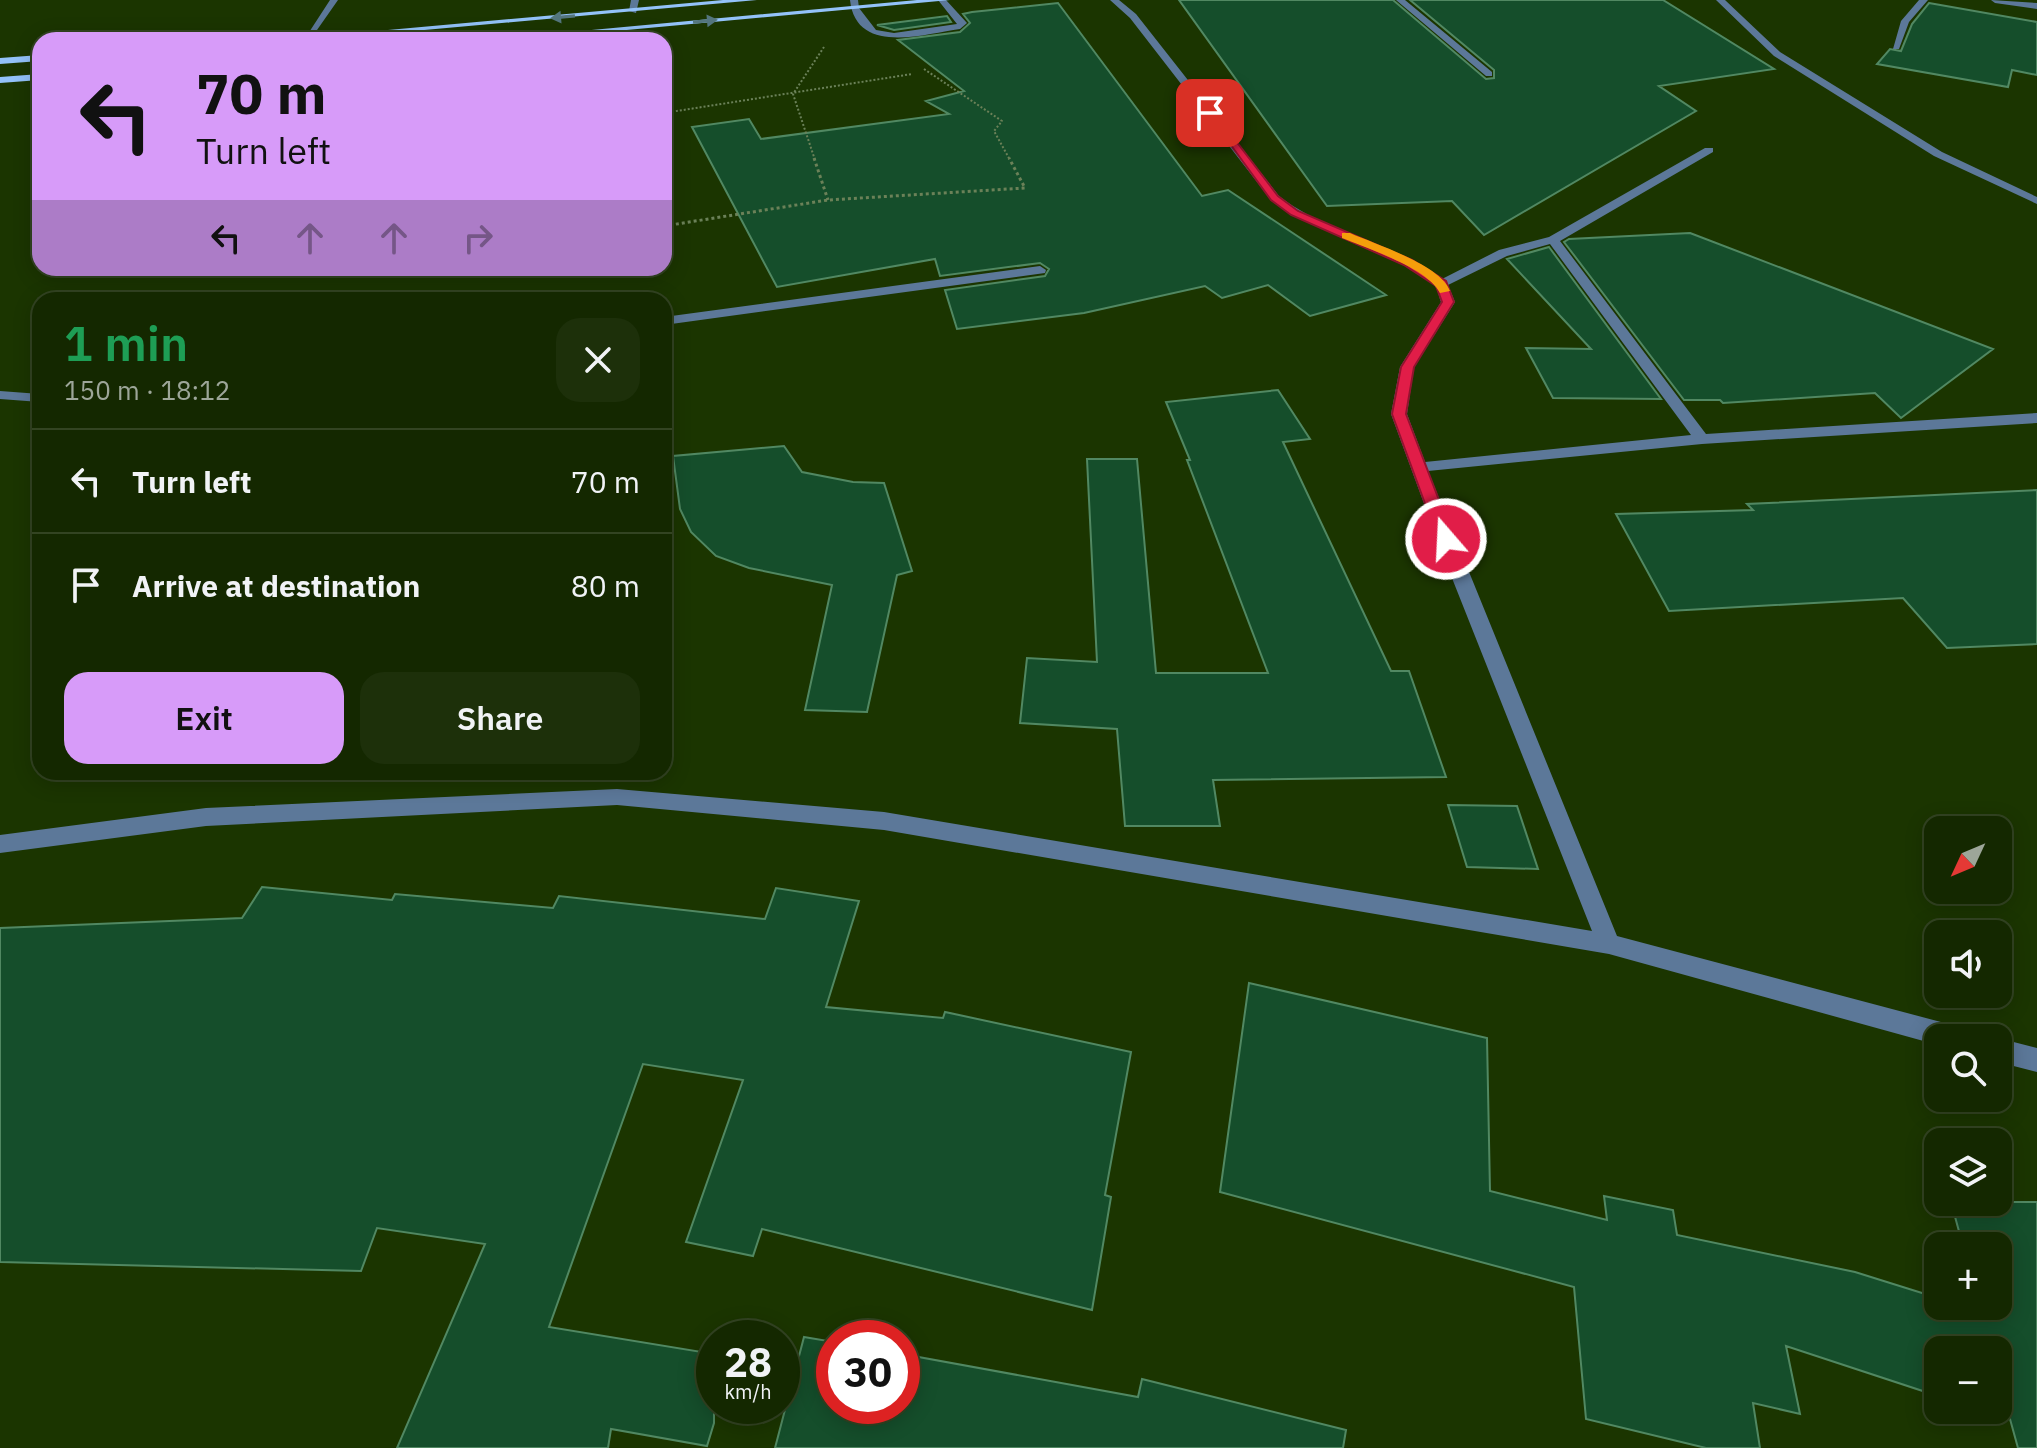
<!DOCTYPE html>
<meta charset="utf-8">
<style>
:root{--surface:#142800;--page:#1d300a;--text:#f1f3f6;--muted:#9da699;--line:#342;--accent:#d79bf9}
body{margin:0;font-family:"IBM Plex Sans",sans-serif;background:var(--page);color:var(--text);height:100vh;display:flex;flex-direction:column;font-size:30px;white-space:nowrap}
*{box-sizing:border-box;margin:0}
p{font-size:26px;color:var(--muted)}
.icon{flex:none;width:44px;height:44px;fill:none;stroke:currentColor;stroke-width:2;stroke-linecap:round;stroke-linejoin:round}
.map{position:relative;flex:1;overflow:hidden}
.side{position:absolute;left:32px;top:292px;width:640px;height:488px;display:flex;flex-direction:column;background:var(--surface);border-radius:24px;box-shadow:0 4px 20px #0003,0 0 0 2px var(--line)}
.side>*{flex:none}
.banner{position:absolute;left:32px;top:32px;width:640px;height:244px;border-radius:24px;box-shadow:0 4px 20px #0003,0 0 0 2px var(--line);background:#d79bf9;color:#111;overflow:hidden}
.needle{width:52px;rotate:226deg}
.fabs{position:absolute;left:1924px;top:816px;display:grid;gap:16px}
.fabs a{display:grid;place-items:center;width:88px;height:88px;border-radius:16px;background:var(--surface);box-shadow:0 4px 20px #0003,0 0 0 2px var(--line);font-size:40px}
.speed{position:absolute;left:696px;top:1320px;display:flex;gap:16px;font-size:40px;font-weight:700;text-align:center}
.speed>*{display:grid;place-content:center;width:104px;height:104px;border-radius:50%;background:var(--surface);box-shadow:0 4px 20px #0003,0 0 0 2px var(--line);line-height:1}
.speed small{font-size:20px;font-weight:400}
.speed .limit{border:12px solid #d22;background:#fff;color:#111}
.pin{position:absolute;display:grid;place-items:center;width:68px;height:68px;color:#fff;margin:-34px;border-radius:16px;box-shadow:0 4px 12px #0006}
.me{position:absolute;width:88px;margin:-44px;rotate:341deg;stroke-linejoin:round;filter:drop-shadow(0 0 6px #0008)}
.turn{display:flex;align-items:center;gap:28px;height:168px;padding:0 32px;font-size:36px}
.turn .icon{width:104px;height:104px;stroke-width:2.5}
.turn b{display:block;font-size:56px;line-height:68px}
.lanes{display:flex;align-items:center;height:76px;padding:0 32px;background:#0003;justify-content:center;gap:40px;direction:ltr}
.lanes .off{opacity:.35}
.round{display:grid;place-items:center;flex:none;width:84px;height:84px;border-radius:24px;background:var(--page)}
.overview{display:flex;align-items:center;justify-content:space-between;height:136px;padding:0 32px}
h1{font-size:48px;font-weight:600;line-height:60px;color:#1e9e55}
.cta{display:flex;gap:16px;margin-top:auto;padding:16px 32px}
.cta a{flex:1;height:92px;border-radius:24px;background:var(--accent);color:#111;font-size:32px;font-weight:600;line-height:92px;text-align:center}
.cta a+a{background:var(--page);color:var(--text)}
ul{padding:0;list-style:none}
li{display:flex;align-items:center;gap:24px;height:104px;padding:0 32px;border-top:2px solid var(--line)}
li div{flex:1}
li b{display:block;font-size:30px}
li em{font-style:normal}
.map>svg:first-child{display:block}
</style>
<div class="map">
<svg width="2037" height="1448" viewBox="0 0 2037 1448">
<rect width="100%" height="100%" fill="#1b3500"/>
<!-- building -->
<path fill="#154e2b" stroke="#518862" stroke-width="2" d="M 1179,0 L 1393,0 L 1486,79 L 1494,78 L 1494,70 L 1410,0 L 1663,0 L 1774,69 L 1659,86 L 1696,111 L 1484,235 L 1452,201 L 1327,206 Z
M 1058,3 L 1202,196 L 1228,190 L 1386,295 L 1310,316 L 1268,285 L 1222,298 L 1205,286 L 1084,313 L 957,329 L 945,290 L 1045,276 L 1049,269 L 1040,263 L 940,276 L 935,259 L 777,287 L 692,127 L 749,119 L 761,139 L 949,114 L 926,101 L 964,91 L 898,40 L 960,32 L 970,23 L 963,14 L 972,12 Z
M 1929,3 L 2037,22 L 2037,75 L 2012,70 L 2008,87 L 1877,64 L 1890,49 L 1901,51 L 1912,24 Z
M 947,16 L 951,22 L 894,30 L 877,25 Z
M 1690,233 L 1993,349 L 1901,418 L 1875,393 L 1723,403 L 1720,400 L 1684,400 L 1564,242 L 1569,239 Z
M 1549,247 L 1661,399 L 1553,398 L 1526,348 L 1591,349 L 1507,259 Z
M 1278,390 L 1310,439 L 1283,442 L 1391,671 L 1409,671 L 1446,777 L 1213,780 L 1220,826 L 1125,826 L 1117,729 L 1020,723 L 1027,658 L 1097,662 L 1087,459 L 1137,459 L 1156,673 L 1268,673 L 1187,460 L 1190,460 L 1166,402 Z
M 784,446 L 802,472 L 853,482 L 884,483 L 912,571 L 897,575 L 867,712 L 805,710 L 832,585 L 749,568 L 716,556 L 691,532 L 680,509 L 673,456 Z
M 2037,490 L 2037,644 L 1947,648 L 1903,598 L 1669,611 L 1616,514 L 1753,510 L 1747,504 Z
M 1448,805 L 1517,806 L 1538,869 L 1467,867 Z
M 262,887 L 392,900 L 395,894 L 553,908 L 559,896 L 765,919 L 776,888 L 859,901 L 826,1007 L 943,1018 L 945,1012 L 1131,1052 L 1105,1195 L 1111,1197 L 1092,1310 L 762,1229 L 753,1256 L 686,1242 L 743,1080 L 643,1064 L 549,1327 L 714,1354 L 714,1423 L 707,1446 L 611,1429 L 608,1448 L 397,1448 L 485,1244 L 377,1228 L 361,1271 L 0,1262 L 0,928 L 242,918 Z
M 1249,983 L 1487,1038 L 1490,1191 L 1607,1220 L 1604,1196 L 1673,1210 L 1677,1235 L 1855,1272 L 1938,1298 L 1938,1306 L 1964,1306 L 1981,1311 L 1979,1306 L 1998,1306 L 1998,1246 L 1963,1246 L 1951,1202 L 2037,1202 L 2037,1448 L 2018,1448 L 2010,1419 L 1982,1410 L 1998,1410 L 1998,1350 L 1938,1350 L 1938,1396 L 1786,1346 L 1800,1414 L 1753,1403 L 1760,1448 L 1706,1448 L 1586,1419 L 1574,1287 L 1220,1192 Z
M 804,1337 L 834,1342 L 834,1406 L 902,1406 L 902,1354 L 1138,1397 L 1142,1379 L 1346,1430 L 1343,1448 L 775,1448 Z"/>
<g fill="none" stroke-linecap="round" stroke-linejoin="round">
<!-- path-far1 -->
<path stroke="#6b8158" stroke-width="2" stroke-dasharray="2 2" stroke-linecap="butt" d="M 924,69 L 1002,121 L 994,131 L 1010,160
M 664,113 L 912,74
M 815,160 L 793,94 L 824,47"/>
<!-- path -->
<path stroke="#6b8158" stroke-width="3" stroke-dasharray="3 3" stroke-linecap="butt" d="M 814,158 L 828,200
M 664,226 L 828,200 L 1025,188 L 1009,158"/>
<!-- minor -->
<path fill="#5c7899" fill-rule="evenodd" d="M 330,0 L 338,0 L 310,40 L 304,40 Z
M 631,0 L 639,0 L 636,13 L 629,11 Z
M 850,0 L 858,0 L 859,8 L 876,30 L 894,33 L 957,24 L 938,0 L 946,0 L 967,23 L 960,29 C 924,34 856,56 850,0 Z
M 1110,0 L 1119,0 L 1136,14 L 1279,196 C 1327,233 1391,245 1442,279 L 1499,250 L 1549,237 L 1705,148 L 1713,148 L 1713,152 L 1560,241 L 1706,434 L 2037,413 L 2037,423 L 1702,444 L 1428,471 L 1617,936 L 1956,1026 L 1965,1030 L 1969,1038 L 1938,1038 L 1938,1045 L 1609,954 L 884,830 L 617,805 L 206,826 L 0,853 L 0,835 L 206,808 L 617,789 L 884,812 L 1592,931 L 1446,563 L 1391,414 L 1400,367 L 1441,302 C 1439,297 1438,289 1434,285 C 1398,248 1316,236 1271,200 L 1130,18 ZM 1550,244 L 1691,435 L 1425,462 L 1407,414 L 1414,367 L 1455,302 L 1448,285 L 1507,256 Z
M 1396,0 L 1405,0 L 1492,72 L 1492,76 L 1486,76 Z
M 1716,0 L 1725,0 L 1780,52 L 1942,152 L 2037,197 L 2037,204 L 1934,156 L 1774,56 Z
M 1919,0 L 1928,0 L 1909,22 L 1899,49 L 1893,49 L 1901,21 Z
M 1991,0 L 2037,3 L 2037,9 L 1995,3 Z
M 1040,266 L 1046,270 L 1045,273 L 664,325 L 664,317 Z
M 0,391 L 40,394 L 40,402 L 0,399 Z
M 1998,1038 L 2037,1048 L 2037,1072 L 1998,1062 Z"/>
<!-- major -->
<path fill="#93c2f9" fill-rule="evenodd" d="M 723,0 L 757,0 L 314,40 L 277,40 Z
M 917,0 L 950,0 L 519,40 L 483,40 Z
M 40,55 L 40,61 L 0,64 L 0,58 Z
M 40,74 L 40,80 L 0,83 L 0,77 Z"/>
</g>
<!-- one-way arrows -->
<defs><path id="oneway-solid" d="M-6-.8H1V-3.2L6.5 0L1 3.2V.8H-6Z" transform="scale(2)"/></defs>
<g fill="#54767e">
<use href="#oneway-solid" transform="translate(563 17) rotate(175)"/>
<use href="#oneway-solid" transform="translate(705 21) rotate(-5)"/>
</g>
<!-- route -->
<path fill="#e11d48" stroke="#92132f" stroke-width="2" d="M 1206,111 L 1213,111 L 1278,196 L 1298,211 L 1412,260 L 1446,281 L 1454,302 L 1414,367 L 1406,414 L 1454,539 L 1451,542 L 1446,544 L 1438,539 L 1392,414 L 1401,367 L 1442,302 L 1436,286 L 1404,265 L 1291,215 L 1271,200 Z"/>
<!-- slow -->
<path fill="#f59e0b" d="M 1342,233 L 1350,233 C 1375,244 1441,265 1450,291 L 1440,293 C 1427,268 1369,249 1342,238 Z"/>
</svg>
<div class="fabs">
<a><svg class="needle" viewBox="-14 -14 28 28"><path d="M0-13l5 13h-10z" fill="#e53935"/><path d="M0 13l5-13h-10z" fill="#9da699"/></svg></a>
<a><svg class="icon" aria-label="sound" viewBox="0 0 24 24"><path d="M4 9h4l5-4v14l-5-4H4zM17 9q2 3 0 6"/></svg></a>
<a><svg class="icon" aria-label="search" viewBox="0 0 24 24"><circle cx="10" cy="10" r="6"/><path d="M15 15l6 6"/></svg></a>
<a><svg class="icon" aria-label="layers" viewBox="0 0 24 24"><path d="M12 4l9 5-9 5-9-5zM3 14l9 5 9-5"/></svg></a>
<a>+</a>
<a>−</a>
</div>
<div class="speed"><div>28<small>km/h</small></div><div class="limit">30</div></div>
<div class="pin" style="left:1210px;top:113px;background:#d93025"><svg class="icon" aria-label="arrive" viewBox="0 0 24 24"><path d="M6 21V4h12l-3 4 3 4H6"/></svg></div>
<svg class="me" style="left:1446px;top:539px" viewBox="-20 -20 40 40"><circle r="17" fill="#e11d48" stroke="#fff" stroke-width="3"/><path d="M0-11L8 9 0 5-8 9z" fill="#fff"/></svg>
<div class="banner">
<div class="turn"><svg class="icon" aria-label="left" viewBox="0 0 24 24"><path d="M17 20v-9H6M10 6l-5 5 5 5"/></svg><div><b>70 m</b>Turn left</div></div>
<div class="lanes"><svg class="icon" aria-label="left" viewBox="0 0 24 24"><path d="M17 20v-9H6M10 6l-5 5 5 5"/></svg><svg class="icon off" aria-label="ahead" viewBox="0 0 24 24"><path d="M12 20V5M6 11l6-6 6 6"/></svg><svg class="icon off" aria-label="ahead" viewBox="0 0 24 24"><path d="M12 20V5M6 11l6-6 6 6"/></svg><svg class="icon off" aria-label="right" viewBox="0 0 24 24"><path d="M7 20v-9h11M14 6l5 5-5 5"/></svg></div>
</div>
<section class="side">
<div class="overview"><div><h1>1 min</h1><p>150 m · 18:12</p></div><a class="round"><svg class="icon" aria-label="close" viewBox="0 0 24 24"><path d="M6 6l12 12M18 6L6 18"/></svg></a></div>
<ul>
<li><svg class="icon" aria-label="left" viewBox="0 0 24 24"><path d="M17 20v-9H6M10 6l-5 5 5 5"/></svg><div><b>Turn left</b></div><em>70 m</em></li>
<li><svg class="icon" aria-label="arrive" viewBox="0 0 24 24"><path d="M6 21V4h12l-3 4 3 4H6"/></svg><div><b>Arrive at destination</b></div><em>80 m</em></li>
</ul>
<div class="cta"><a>Exit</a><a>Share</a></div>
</section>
</div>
